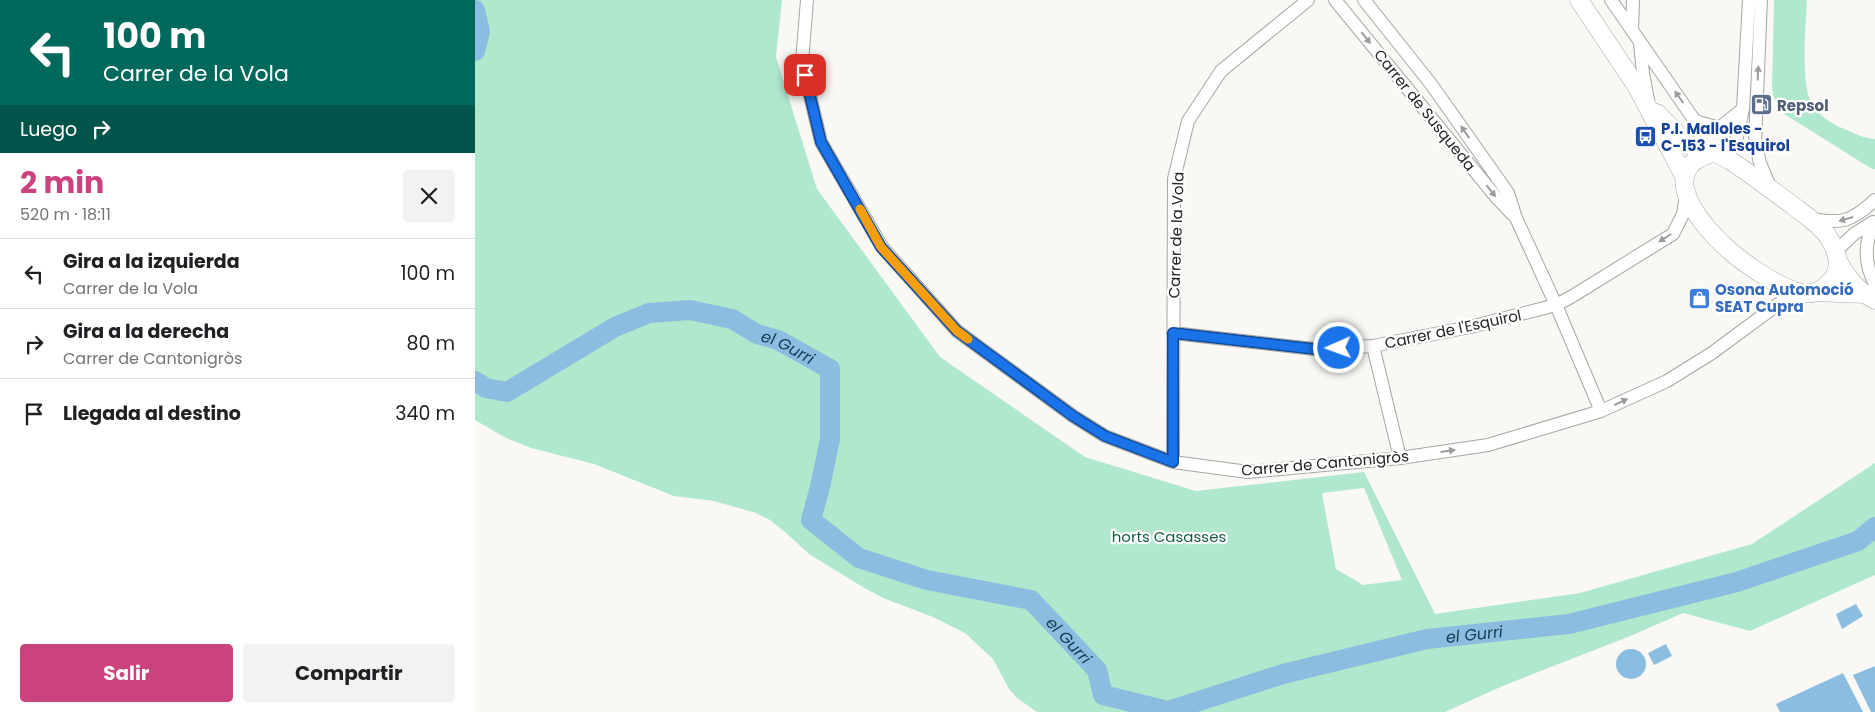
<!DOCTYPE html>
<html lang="es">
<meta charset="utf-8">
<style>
:root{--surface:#fff;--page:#f2f2f2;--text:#202124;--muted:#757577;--line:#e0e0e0;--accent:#ca427e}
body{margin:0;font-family:Poppins,sans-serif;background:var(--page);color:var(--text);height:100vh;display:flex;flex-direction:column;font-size:19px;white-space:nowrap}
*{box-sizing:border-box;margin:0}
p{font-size:16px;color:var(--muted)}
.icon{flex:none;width:28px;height:28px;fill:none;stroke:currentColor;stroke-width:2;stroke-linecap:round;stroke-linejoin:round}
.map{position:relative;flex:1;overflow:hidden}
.panel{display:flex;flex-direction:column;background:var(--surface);width:475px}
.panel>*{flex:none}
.banner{background:#00695c;color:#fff;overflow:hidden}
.pin{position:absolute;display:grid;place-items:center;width:42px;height:42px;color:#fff;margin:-21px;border-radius:10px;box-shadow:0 2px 8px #0006}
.me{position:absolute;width:55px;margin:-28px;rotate:268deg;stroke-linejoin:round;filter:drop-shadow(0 0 4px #0008)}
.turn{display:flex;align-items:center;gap:18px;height:105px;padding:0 20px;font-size:22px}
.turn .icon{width:65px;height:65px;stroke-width:2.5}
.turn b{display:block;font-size:35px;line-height:42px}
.then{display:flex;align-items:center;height:48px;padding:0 20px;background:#0003;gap:10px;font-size:19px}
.round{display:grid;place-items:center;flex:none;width:52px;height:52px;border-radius:5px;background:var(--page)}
.summary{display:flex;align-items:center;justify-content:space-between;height:85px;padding:0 20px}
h1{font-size:30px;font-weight:700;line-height:38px;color:var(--accent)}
.button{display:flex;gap:10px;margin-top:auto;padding:10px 20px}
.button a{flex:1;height:58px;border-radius:5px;background:var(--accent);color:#fff;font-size:20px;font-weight:700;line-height:58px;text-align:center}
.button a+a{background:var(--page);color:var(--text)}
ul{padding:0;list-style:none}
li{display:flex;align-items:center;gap:15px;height:70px;padding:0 20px;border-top:1px solid var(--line)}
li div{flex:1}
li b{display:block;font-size:19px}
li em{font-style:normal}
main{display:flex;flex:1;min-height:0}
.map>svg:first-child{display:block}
</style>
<main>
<section class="panel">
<div class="banner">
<div class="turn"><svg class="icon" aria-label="left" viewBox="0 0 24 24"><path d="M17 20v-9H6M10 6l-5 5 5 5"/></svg><div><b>100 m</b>Carrer de la Vola</div></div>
<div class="then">Luego<svg class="icon" aria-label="right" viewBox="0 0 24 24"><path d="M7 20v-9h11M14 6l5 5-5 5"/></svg></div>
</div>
<div class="summary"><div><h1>2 min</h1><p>520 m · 18:11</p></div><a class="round"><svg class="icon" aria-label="close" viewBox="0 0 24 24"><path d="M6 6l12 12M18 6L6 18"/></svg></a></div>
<ul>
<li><svg class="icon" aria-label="left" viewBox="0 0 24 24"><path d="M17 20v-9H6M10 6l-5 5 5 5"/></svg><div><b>Gira a la izquierda</b><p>Carrer de la Vola</p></div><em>100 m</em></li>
<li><svg class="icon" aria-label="right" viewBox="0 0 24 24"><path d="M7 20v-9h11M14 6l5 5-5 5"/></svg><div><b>Gira a la derecha</b><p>Carrer de Cantonigròs</p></div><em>80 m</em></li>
<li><svg class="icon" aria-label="arrive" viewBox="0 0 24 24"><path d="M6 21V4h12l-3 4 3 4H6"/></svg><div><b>Llegada al destino</b></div><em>340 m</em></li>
</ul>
<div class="button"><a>Salir</a><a>Compartir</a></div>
</section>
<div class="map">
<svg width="1400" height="712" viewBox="0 0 1400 712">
<rect width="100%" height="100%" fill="#faf8f4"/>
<!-- green -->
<path fill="#b0e8ce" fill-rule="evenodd" d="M 0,0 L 307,0 L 301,57 L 342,189 L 465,357 L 610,457 L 721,491 L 889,472 L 960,614 L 1105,593 L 1277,544 L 1400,463 L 1400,575 L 1275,631 L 1208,613 L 1153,637 L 1030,685 L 970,712 L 562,712 L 542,698 L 534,689 L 518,659 L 490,633 L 458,617 L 408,598 L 386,586 L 334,554 L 310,532 L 295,520 L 281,513 L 239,501 L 199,496 L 119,464 L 56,448 L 31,438 L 0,420 ZM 889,488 L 927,580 L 888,585 L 861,569 L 847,493 Z
M 1299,0 L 1332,0 C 1331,25 1325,83 1337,104 C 1345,116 1355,123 1367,128 C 1379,133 1387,138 1400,139 L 1400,169 L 1397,169 L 1306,112 L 1298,95 L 1297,88 Z"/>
<!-- water -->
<path fill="#8abddf" d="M 1381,604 L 1388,616 L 1367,629 L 1361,614 Z
M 1191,644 L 1197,656 L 1179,665 L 1173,653 Z
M1141 664a15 15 0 1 1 30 0a15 15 0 1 1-30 0Z
M 1400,666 L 1400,712 L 1396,712 L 1378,675 Z
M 1368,673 L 1388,712 L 1305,712 L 1301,704 Z"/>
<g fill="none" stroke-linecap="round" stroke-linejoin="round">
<!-- stream -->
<path stroke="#8abddf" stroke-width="3" d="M 693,711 L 693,712"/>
<!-- river -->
<g stroke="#8abddf" stroke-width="20">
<path d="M 0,10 L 5,31 L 0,51"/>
<path id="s1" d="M 0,381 L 11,388 L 32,392 L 140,327 L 174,313 L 215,310 L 257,319 L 282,334 L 303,340 L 355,369 L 355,439 L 345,487 L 336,520 L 384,558 L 452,580 L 556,600 L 622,670 L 628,695 L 693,711 L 808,674 L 952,639 L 1094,624 L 1262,582 L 1383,541 L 1400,527"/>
</g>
<defs>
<path id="street" d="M 332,0 L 327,62 L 346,142 L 407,247 L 482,331 L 598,416 L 630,436 L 698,462 L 773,472 L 925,458 L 1013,445 L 1126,411 L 1192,381 L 1237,353 L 1310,299 L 1327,293
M 860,0 L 1021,197 L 1037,214
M 889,0 L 956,84 L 1033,193 L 1041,218 L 1081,305 L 1126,411
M 1136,0 L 1220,121 L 1244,128 L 1268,109
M 1286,0 L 1280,142 L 1285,163 L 1296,189
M 1157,31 L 1158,0
M 1165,43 L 1168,73 L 1173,100
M 1243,154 L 1261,141 L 1268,109 L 1274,0
M 1336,219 C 1367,224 1376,222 1400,200
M 1400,224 C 1388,241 1390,266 1400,284
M 1361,251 L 1379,234 L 1398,222
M 698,333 L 839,349 L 898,346 L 995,327 L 1081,305 L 1096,297 L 1198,234 L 1208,214 L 1211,196
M 898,346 L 925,458
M 698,462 L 699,179 L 713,121 L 746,71 L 833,0"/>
<path id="secondary" d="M 1104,0 L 1162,87 L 1209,176
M 1182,113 L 1210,142 L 1231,155
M 1237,153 L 1243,154 L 1256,161 C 1277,175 1297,190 1317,205 C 1330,215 1346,225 1354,238 C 1361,250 1367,264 1359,277 C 1352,287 1339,296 1327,293 C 1306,289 1271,265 1255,251 C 1228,228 1178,170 1237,153 Z
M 1363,261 C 1372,277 1382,291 1400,300
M 1340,292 L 1389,294"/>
</defs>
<!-- street casing -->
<use href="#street" stroke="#a8a6a2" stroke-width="14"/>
<!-- secondary casing -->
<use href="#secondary" stroke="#a8a6a2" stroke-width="19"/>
<!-- street -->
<use href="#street" stroke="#fff" stroke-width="12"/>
<!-- secondary -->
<use href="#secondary" stroke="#fff" stroke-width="18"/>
</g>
<!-- one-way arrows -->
<defs><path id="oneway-solid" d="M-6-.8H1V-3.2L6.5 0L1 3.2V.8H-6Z" transform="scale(1.25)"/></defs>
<g fill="#9d9c9c">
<use href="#oneway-solid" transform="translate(891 38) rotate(51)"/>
<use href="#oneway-solid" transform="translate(1283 73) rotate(-87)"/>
<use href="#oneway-solid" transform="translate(1204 97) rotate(-125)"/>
<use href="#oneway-solid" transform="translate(990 132) rotate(-125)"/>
<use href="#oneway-solid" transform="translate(1016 191) rotate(51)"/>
<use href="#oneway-solid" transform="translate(1371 219) rotate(164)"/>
<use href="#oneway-solid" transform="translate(1190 238) rotate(148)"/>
<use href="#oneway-solid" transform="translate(1146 402) rotate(-25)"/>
<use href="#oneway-solid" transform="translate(973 451) rotate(-8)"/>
</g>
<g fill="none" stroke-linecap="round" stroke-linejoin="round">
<defs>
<path id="route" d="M 330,75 L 346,142 L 406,247 L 482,331 L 598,416 L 630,436 L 698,462 L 698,333 L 839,349 L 864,348"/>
</defs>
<!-- route casing -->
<use href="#route" stroke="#114b97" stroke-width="12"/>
<!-- route -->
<use href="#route" stroke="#1a73e8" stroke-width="9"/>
<!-- slow -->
<path stroke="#f59e0b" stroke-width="9" d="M 385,209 L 406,247 L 482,331 L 493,339"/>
</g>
<!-- icons -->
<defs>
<symbol id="fuel-square" viewBox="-11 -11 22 22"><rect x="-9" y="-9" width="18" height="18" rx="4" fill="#5c6f8a" stroke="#fff"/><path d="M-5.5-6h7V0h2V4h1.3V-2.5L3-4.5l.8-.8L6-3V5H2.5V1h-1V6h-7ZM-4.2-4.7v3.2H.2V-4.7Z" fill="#fff"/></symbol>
<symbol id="bus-square" viewBox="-11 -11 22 22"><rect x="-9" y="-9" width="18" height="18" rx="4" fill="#1a4fb4" stroke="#fff"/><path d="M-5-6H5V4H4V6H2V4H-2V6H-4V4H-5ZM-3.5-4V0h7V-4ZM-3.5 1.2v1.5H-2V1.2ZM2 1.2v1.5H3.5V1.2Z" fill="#fff"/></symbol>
<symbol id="shop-square" viewBox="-11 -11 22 22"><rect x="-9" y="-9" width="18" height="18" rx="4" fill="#3f7fe0" stroke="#fff"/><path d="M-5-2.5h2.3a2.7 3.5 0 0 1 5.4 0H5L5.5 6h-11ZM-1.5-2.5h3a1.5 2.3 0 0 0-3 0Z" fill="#fff"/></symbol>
</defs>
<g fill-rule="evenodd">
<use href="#fuel-square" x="1274" y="92" width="25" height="25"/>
<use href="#bus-square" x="1158" y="124" width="25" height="25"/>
<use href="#shop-square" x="1212" y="286" width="25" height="25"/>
</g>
<g text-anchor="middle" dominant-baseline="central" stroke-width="4.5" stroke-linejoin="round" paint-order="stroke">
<!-- service labels -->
<g font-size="15" font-weight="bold" fill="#4e5e75" stroke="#fff" text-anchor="start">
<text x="1302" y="105">Repsol</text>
</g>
<!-- street labels -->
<g font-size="15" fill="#252423" stroke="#fff">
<text transform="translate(950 110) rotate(51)">Carrer de Susqueda</text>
<text transform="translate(701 235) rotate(-88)">Carrer de la Vola</text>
<text transform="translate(978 329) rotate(-12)">Carrer de l'Esquirol</text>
<text transform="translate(850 463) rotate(-5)">Carrer de Cantonigròs</text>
</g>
<!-- transit labels -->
<g font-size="15" font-weight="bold" fill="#164399" stroke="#fff" text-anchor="start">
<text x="1186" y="128">P.I. Malloles -<tspan x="1186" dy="17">C-153 - l'Esquirol</tspan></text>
</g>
<!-- shop labels -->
<g font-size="15" font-weight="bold" fill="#366cbe" stroke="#fff" text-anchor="start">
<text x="1240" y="289">Osona Automoció<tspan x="1240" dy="17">SEAT Cupra</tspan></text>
</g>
<!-- park labels -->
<g font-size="15" fill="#135c42" stroke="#fff">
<text x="694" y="536">horts Casasses</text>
</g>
<!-- water labels -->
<g font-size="16" font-style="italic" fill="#133c54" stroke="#fff">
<text stroke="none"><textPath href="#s1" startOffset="344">el Gurri</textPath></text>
<text stroke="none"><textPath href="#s1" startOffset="1289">el Gurri</textPath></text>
<text stroke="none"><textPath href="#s1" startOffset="839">el Gurri</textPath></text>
</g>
</g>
</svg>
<div class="pin" style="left:330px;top:75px;background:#d93025"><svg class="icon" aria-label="arrive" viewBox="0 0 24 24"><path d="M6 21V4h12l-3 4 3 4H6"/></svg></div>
<svg class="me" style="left:864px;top:348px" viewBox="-20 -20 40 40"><circle r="17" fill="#1a73e8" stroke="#fff" stroke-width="3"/><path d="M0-11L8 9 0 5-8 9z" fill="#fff"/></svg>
</div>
</main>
